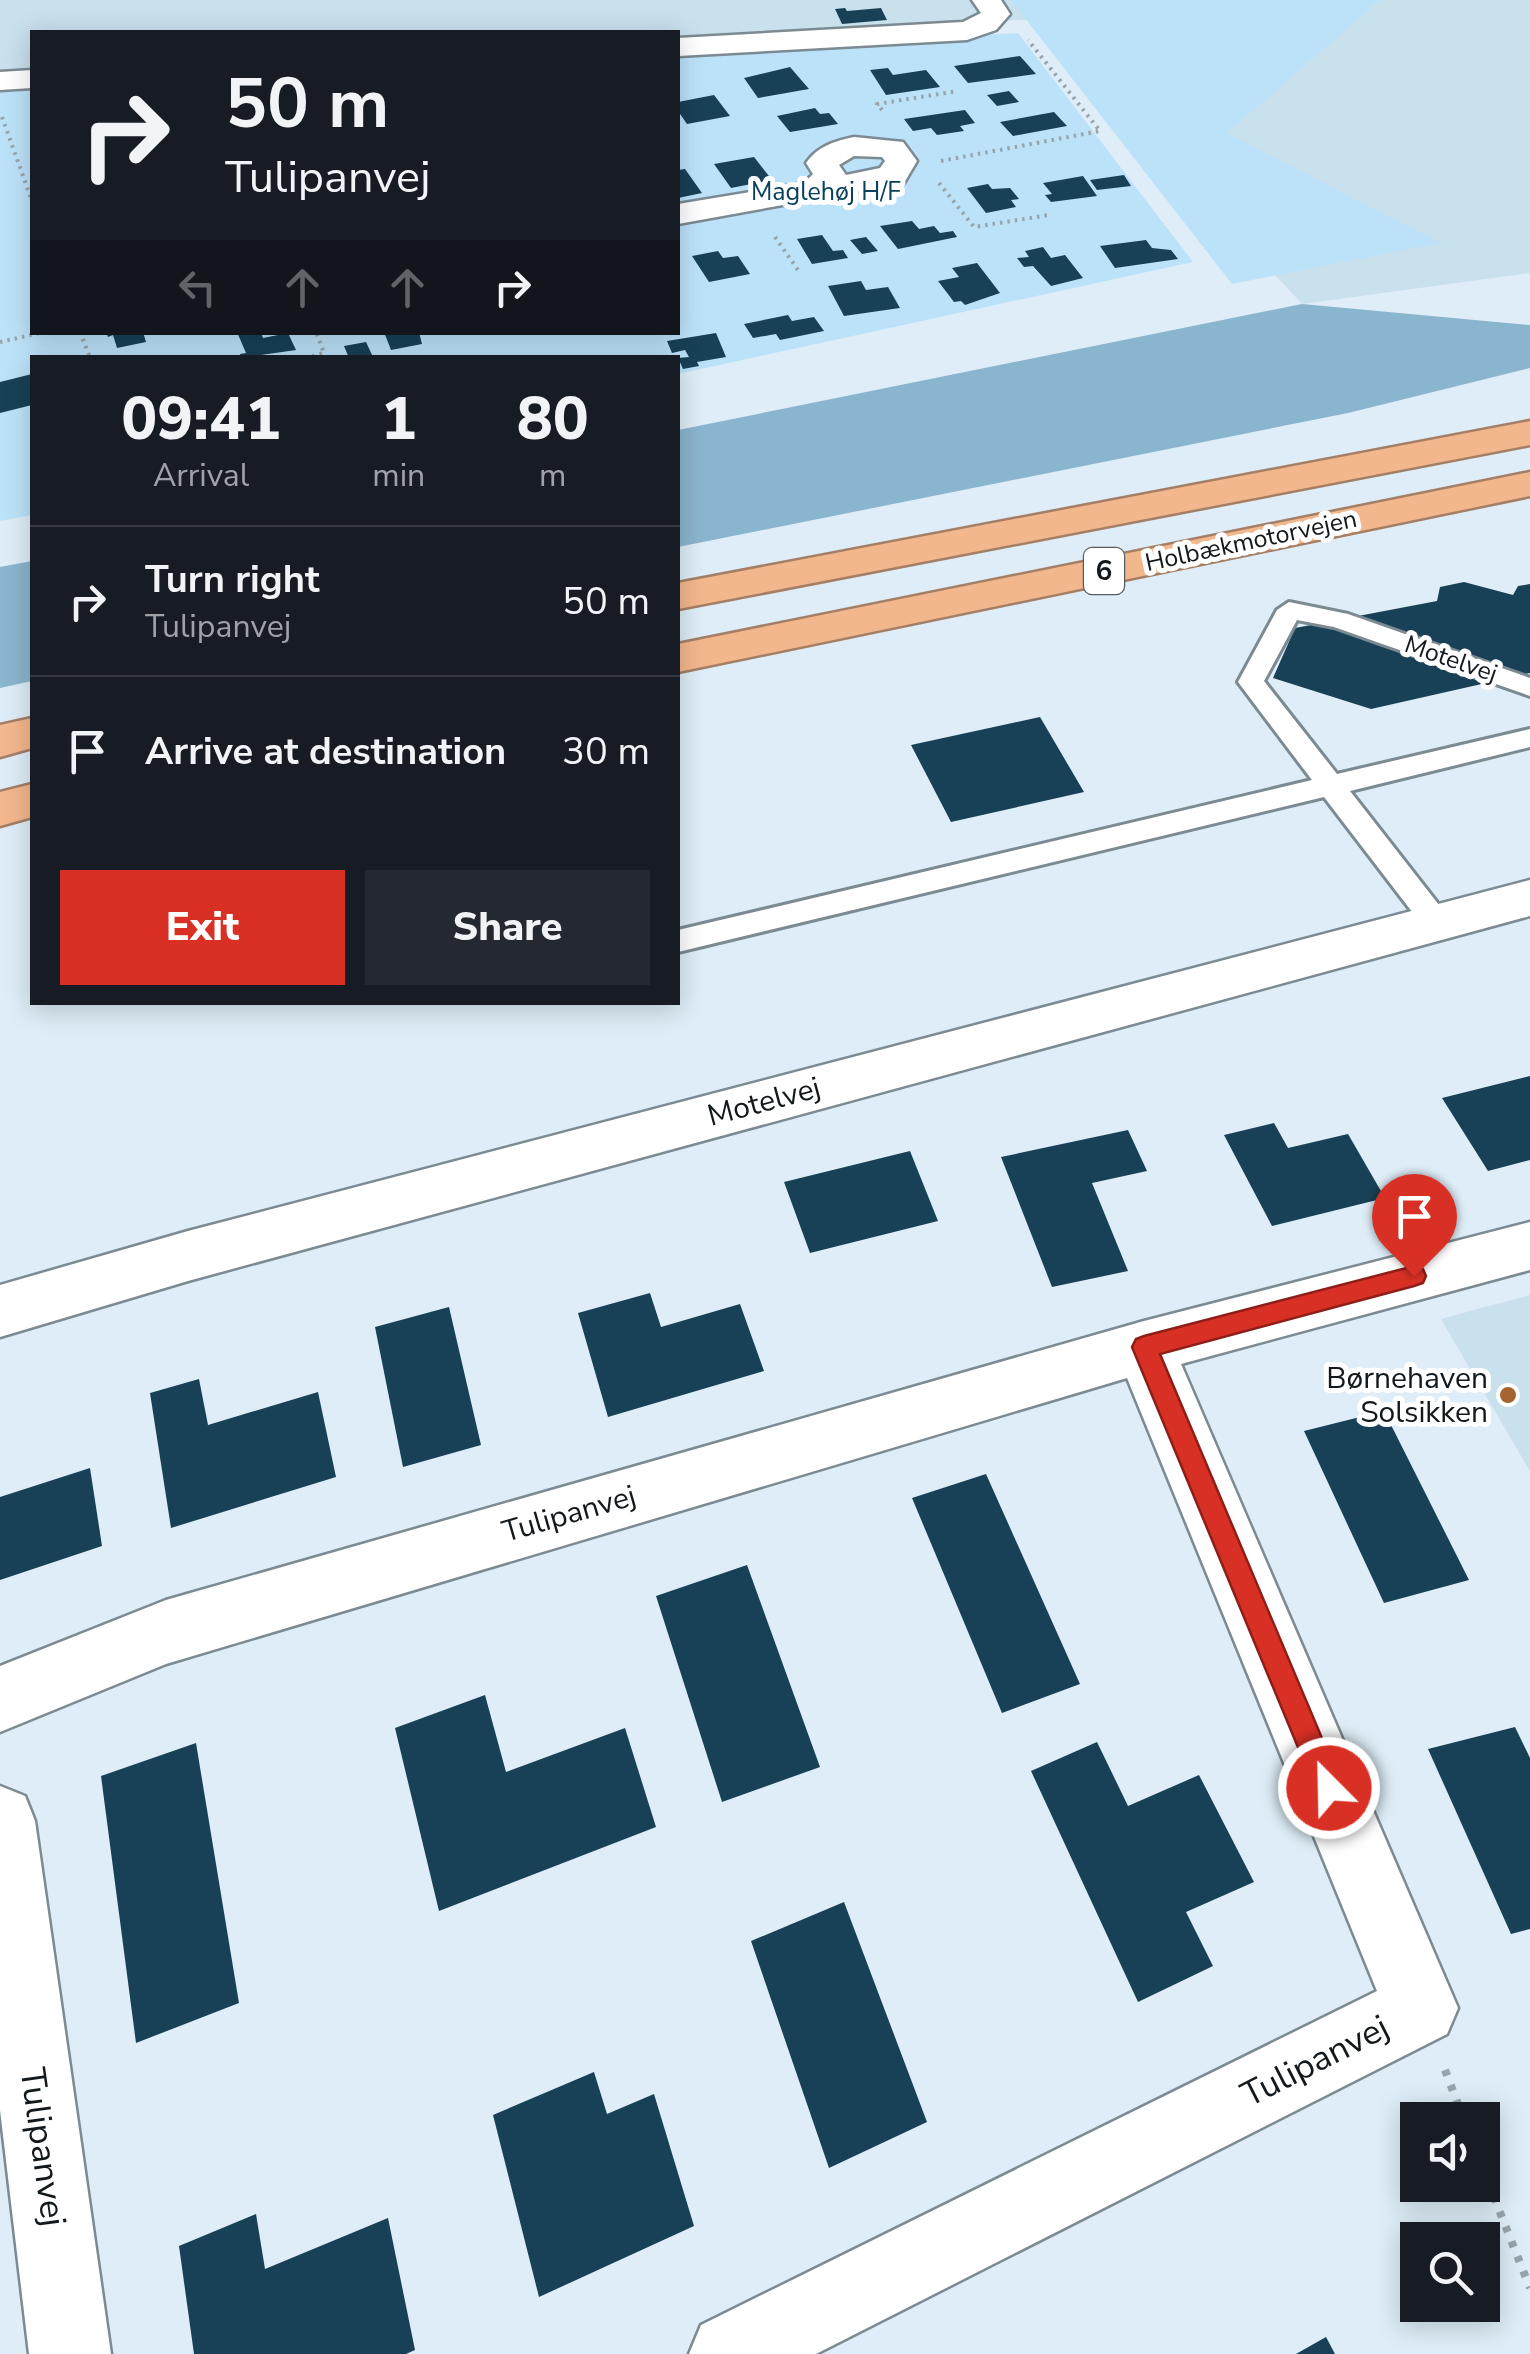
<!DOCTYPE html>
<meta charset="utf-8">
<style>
:root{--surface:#171b24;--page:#242831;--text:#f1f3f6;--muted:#9ea1a6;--line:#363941;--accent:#d93025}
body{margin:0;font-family:"Nunito Sans",sans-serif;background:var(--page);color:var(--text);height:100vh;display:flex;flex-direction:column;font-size:38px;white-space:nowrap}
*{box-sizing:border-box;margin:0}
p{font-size:32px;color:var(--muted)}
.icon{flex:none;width:55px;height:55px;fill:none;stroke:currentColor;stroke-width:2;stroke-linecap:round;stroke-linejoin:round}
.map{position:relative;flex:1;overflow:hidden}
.side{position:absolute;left:30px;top:355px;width:650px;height:650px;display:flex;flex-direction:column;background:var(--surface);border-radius:0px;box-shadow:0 5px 25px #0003}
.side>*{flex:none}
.banner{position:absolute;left:30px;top:30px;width:650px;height:305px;border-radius:0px;box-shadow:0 5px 25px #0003;background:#171b24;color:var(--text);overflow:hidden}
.fabs{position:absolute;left:1400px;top:2102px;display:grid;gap:20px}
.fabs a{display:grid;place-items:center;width:100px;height:100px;border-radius:0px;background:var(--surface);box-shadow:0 5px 25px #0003;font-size:50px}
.pin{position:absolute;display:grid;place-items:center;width:85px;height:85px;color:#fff;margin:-102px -42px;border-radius:50% 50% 50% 0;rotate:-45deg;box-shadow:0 0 10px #0007}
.pin .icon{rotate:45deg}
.me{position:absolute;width:110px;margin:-55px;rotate:337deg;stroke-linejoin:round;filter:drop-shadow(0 0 8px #0008)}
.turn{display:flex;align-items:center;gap:35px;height:210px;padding:0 30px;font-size:45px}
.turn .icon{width:130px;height:130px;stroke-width:2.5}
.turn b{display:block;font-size:70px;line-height:85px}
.lanes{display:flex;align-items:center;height:95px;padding:0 30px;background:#0003;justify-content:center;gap:50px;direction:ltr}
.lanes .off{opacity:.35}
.eta{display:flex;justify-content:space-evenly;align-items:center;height:170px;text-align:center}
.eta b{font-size:60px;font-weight:800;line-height:70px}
.primary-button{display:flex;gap:20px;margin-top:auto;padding:20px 30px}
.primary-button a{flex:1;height:115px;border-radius:0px;background:var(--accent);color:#fff;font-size:40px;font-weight:800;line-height:115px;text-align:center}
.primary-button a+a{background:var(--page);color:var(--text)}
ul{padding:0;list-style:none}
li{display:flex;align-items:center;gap:30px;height:150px;padding:0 30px;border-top:2px solid var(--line)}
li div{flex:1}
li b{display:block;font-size:38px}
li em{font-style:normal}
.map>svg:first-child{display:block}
</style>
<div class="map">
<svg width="1530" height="2354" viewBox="0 0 1530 2354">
<rect width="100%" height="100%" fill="#deedf7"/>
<!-- built -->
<path fill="#c9e0ed" d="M 0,0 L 1530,0 L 1530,273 L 1302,304 L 1040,19 L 678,37 L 678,32 L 32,32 L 32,69 L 0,71 Z
M 1530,1295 L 1530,1471 L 1441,1319 Z"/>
<!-- green -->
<path fill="#bce2fa" d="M 1011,0 L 1380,0 L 1227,133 L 1440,243 L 1232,284 Z
M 1018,33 L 1193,262 L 678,374 L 678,358 L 32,358 L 32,515 L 0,521 L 0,87 L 32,85 L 32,332 L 678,332 L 678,51 Z"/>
<!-- forest -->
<path fill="#8ab5ce" d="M 1302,304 L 1530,325 L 1530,368 L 1348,413 L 678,547 L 678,430 Z
M 32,561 L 32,681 L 0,688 L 0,567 Z"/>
<!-- building -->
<path fill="#184157" d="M 845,8 L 847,11 L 881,8 L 887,20 L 842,24 L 835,9 Z
M 1020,56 L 1036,74 L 968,83 L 954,66 Z
M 790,67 L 809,89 L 758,98 L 744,78 Z
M 888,68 L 893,75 L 926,70 L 940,87 L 886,95 L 870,70 Z
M 1009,91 L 1019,102 L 997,106 L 987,95 Z
M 714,95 L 730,116 L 687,124 L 678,111 L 678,102 Z
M 815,108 L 820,114 L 829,113 L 838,124 L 790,132 L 777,116 Z
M 965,110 L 975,123 L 960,126 L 964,131 L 937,135 L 931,128 L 913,131 L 904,119 Z
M 1054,112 L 1067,126 L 1013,136 L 1000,122 Z
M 754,157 L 772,180 L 731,188 L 714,164 Z
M 685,169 L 702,193 L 678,198 L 678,170 Z
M 1124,175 L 1131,186 L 1097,190 L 1090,180 Z
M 1083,176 L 1097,196 L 1051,202 L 1045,195 L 1052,194 L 1043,183 Z
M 988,184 L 992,189 L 1010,188 L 1019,199 L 1011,200 L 1016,207 L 986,213 L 967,188 Z
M 912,221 L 919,229 L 934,226 L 940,233 L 953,231 L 957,237 L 898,249 L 880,226 Z
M 822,235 L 833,251 L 843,250 L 848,258 L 812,264 L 797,239 Z
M 866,237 L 878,251 L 862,254 L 850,240 Z
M 1146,240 L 1152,248 L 1171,250 L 1178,259 L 1115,268 L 1100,246 Z
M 1043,247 L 1051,258 L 1065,255 L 1083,278 L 1051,286 L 1033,266 L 1024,267 L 1017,258 L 1029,257 L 1025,251 Z
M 718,251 L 723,258 L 738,256 L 750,274 L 709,282 L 692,256 Z
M 977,263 L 1000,293 L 965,305 L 961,301 L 954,302 L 938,281 L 959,277 L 952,268 Z
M 861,281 L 866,290 L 888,287 L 900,308 L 844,316 L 828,286 Z
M 788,315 L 792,321 L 814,317 L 824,331 L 780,340 L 776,334 L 753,338 L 744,324 Z
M 106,332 L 143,332 L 146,342 L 117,348 L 113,335 L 108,337 Z
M 237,332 L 261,332 L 263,338 L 288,333 L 296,350 L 241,358 L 240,354 L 246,353 Z
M 384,332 L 419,332 L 422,344 L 391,350 Z
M 716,333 L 726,357 L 697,362 L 699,366 L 683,369 L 678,358 L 689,357 L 685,350 L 672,353 L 667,341 Z
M 366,342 L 373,357 L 349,358 L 344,346 Z
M 32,374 L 32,405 L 0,413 L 0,382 Z
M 1464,582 L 1513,595 L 1518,586 L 1530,584 L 1530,673 L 1371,709 L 1273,678 L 1295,628 L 1437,601 L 1440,587 Z
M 1040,717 L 1084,792 L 951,822 L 911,745 Z
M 1530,1076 L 1530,1160 L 1488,1171 L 1442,1098 Z
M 1274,1123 L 1288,1148 L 1348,1134 L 1385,1198 L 1272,1226 L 1224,1135 Z
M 1128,1130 L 1147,1171 L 1092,1183 L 1128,1271 L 1052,1287 L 1001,1157 Z
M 910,1151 L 938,1221 L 810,1253 L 784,1182 Z
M 650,1293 L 661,1327 L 740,1304 L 764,1371 L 608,1417 L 578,1313 Z
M 449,1307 L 481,1445 L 403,1467 L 375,1327 Z
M 199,1379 L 208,1425 L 318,1392 L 336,1477 L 171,1528 L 150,1393 Z
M 1384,1411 L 1469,1580 L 1384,1603 L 1304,1431 Z
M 90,1468 L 102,1546 L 0,1580 L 0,1497 Z
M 986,1474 L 1080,1684 L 1002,1713 L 912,1498 Z
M 747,1565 L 820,1767 L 722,1802 L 656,1596 Z
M 485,1695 L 506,1772 L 625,1728 L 656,1827 L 439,1911 L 395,1728 Z
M 1515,1727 L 1530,1758 L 1530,1929 L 1511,1934 L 1428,1749 Z
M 1097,1742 L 1128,1806 L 1199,1775 L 1254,1882 L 1186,1912 L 1213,1966 L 1138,2002 L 1031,1771 Z
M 196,1743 L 239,2003 L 136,2043 L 101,1776 Z
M 844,1902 L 927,2122 L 829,2168 L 751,1941 Z
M 594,2072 L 607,2114 L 654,2094 L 694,2226 L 539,2297 L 493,2115 Z
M 256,2214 L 265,2269 L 388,2218 L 415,2350 L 406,2354 L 194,2354 L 179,2246 Z
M 1326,2337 L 1335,2354 L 1296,2354 Z"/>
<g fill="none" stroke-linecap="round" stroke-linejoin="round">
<defs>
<path id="lane" d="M 1289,602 L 1348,614 L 1530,678 L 1530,696 L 1334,627 L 1297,620 L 1264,681 L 1337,774 L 1530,729 L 1530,747 L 1350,791 L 1446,914 L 1451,922 L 1446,930 L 1436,933 L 1426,930 L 1324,797 L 678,952 L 678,930 L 1312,780 L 1238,682 L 1277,610 Z"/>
<path id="street" d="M 972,0 L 1001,0 L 1010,14 L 996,30 L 967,40 L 678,56 L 678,38 L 963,22 L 981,13 Z
M 32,70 L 32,88 L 0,90 L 0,72 Z
M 854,137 L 903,142 L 917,161 L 904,183 L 678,224 L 678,204 L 804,183 L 813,174 L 806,163 C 818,146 835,141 854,137 ZM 854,156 L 882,157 L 885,161 L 880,168 L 846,175 L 839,165 Z
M 1530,880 L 1530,916 L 188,1281 L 0,1337 L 0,1285 L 188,1231 Z
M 1530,1222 L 1530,1270 L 1181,1364 L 1458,2008 L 1447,2034 L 816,2354 L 689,2354 L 701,2325 L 1377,1991 L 1127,1378 L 166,1664 L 0,1732 L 0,1666 L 166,1600 L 1144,1321 Z
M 0,1786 L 25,1796 L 35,1821 L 111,2354 L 29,2354 L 0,2110 Z"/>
<path id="highway" d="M 1530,421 L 1530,445 L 678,609 L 678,583 Z
M 1530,472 L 1530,496 L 678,672 L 678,644 Z
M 32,718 L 32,748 L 0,757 L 0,725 Z
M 32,784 L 32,817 L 0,826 L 0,792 Z"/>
</defs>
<!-- lane casing -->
<use href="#lane" stroke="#7c8a92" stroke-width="6"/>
<!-- street casing -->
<use href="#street" stroke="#7c8a92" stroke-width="5"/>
<!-- highway casing -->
<use href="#highway" stroke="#a47f65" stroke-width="5"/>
<!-- path-far1 -->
<path stroke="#98a4ab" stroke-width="4" stroke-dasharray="2.5 5" stroke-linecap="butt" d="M 882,110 L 877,104 L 958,91
M 2,117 L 32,201
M 941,161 L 1100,131 L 1028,40
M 939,183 L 974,227 L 1049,215
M 775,237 L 800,273
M 80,332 L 90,358
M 0,342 L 44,332
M 305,358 L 324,353 L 316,332"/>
<!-- path -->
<path stroke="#98a4ab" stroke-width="8" stroke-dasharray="6 10" stroke-linecap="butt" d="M 1445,2070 L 1464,2120
M 1482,2167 L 1530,2288"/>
<!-- lane -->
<use href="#lane" fill="#fff" fill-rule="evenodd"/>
<!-- street -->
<use href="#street" fill="#fff" fill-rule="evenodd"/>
<!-- highway -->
<use href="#highway" fill="#f3b78d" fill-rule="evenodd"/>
</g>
<!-- route -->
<path fill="#d93025" stroke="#8d1f18" stroke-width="2.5" d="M 1414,1266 L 1423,1269 L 1426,1276 L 1423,1283 L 1414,1286 L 1160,1354 L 1343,1788 L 1339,1798 L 1329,1802 L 1319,1798 L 1132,1347 L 1136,1339 L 1144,1336 Z"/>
<!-- markers -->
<circle fill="#a56430" stroke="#fff" stroke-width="4" cx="1508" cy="1395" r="10"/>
<g text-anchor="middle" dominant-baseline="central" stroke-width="10" stroke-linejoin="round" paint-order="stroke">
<!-- far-park labels -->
<g font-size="25" fill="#06405b" stroke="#fff">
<text x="826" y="192">Maglehøj H/F</text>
</g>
<!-- far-street labels -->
<g font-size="25" fill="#12181b" stroke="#fff">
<text transform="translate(1251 541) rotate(-12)">Holbækmotorvejen</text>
<text transform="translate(1451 659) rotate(19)">Motelvej</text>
</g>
<!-- shield labels -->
<rect fill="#fff" stroke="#595d5f" stroke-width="2.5" x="1084" y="548" width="40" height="46" rx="8"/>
<g font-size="28" font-weight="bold" fill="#12181b">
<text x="1104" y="571">6</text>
</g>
<!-- street labels -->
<g font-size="30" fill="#12181b" stroke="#fff">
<text transform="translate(764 1102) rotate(-15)">Motelvej</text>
<text transform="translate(569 1514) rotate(-16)">Tulipanvej</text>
</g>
<!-- poi labels -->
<g font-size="30" fill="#12181b" stroke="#fff" text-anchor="end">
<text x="1488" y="1378">Børnehaven<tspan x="1488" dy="34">Solsikken</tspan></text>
</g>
<!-- near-street labels -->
<g font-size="35" fill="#12181b" stroke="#fff">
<text transform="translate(1315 2061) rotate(-27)">Tulipanvej</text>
<text transform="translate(43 2147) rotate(82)">Tulipanvej</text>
</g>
</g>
</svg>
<div class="fabs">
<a><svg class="icon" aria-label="sound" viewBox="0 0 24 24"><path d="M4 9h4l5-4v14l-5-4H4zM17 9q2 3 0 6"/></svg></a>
<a><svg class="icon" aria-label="search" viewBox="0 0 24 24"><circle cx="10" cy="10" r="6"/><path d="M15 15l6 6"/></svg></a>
</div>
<div class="pin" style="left:1414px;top:1276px;background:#d93025"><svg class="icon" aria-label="arrive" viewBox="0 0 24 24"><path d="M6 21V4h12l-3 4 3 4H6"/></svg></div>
<svg class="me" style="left:1329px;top:1788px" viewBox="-20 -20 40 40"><circle r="17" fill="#d93025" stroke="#fff" stroke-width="3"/><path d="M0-11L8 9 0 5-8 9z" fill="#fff"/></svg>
<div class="banner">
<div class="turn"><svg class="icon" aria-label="right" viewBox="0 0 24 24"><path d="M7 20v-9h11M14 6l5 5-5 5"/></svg><div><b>50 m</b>Tulipanvej</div></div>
<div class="lanes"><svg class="icon off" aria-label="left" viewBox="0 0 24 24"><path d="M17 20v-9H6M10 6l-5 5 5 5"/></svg><svg class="icon off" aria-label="ahead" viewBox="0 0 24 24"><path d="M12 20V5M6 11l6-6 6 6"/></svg><svg class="icon off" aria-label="ahead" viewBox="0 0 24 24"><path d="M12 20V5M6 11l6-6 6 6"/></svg><svg class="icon" aria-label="right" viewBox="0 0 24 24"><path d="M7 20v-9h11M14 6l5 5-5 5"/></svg></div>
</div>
<section class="side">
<div class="eta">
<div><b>09:41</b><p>Arrival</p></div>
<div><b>1</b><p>min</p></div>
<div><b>80</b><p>m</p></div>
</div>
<ul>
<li><svg class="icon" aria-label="right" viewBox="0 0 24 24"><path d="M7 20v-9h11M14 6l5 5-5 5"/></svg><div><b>Turn right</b><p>Tulipanvej</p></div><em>50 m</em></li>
<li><svg class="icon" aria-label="arrive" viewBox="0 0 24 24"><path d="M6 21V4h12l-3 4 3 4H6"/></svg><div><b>Arrive at destination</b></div><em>30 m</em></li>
</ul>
<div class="primary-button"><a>Exit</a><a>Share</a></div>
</section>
</div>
